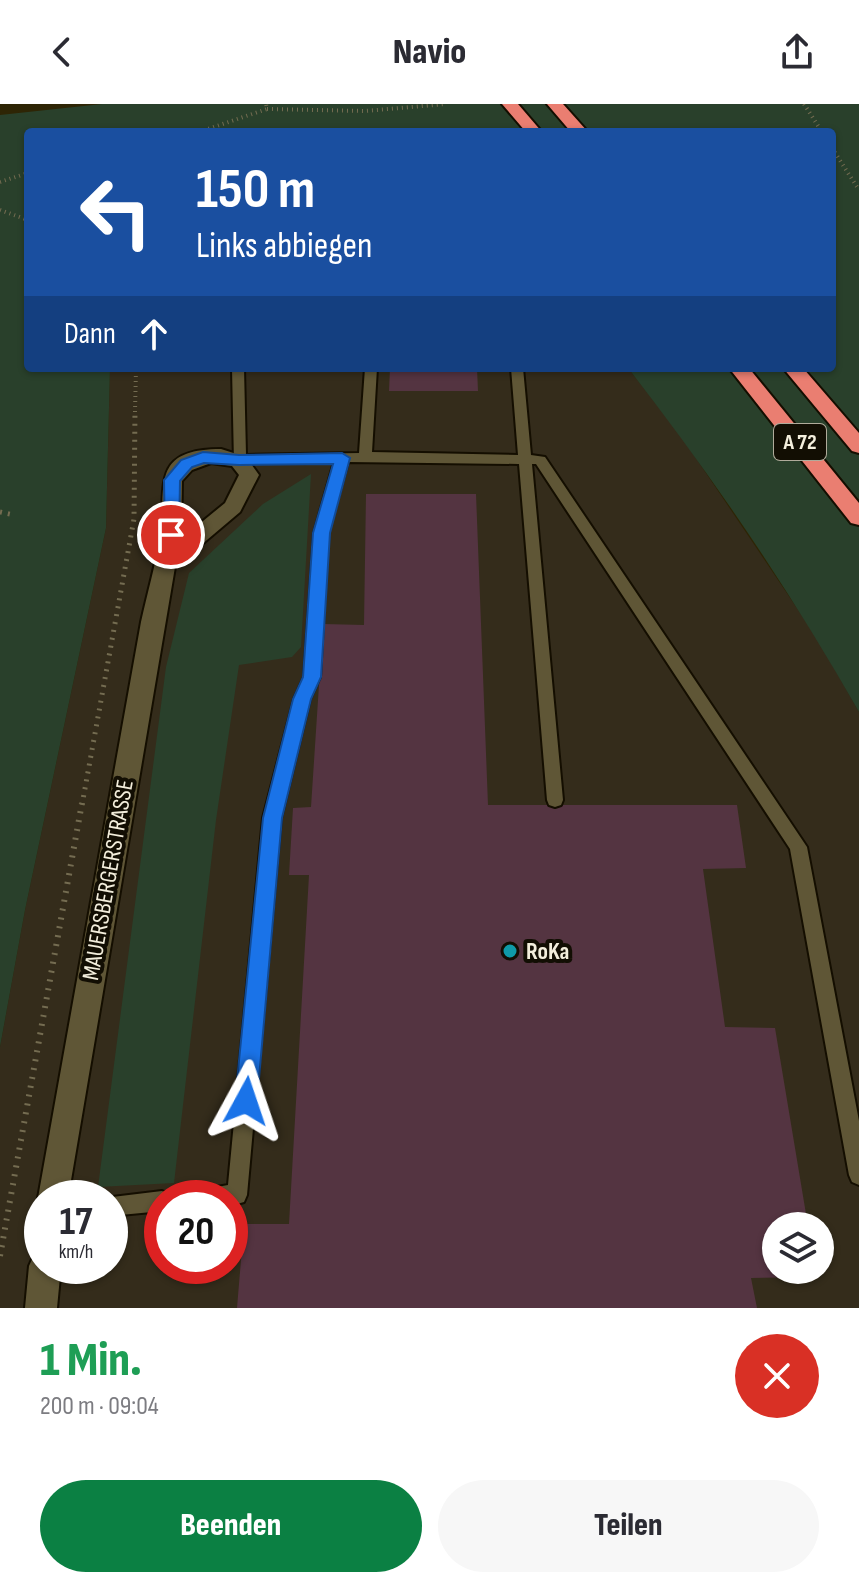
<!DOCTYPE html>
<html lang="de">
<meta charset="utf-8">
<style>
:root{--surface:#fff;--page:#f7f7f7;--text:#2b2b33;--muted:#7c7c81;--accent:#0b8043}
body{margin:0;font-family:"Sofia Sans Condensed",sans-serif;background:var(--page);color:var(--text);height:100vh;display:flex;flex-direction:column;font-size:30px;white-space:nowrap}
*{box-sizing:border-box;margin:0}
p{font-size:26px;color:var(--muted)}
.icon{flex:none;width:44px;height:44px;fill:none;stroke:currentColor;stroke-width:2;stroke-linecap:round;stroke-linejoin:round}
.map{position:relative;height:1204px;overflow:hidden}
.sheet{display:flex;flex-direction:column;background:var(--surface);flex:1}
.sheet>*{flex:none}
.guide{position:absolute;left:24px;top:24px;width:812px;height:244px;border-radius:8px;box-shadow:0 2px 6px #0004;background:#1a4fa0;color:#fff;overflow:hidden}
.tools{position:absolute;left:762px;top:1108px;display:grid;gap:16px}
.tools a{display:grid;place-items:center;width:72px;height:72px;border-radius:50%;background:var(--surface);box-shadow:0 2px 6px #0004;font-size:40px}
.speed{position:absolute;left:24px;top:1076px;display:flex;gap:16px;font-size:40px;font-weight:700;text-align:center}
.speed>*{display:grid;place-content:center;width:104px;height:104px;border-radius:50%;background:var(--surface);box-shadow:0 2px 6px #0004;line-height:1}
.speed small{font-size:20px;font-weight:400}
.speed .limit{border:12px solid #d22;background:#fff;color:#111}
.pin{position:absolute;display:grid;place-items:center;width:68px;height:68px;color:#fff;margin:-34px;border:4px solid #fff;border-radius:50%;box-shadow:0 2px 8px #0007}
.me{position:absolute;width:88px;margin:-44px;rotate:5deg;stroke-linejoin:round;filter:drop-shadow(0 0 6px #0008)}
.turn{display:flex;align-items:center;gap:28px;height:168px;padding:0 40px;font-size:36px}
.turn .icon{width:104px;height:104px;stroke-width:2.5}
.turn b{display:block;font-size:56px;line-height:68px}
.then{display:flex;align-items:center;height:76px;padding:0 40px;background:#0003;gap:16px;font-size:30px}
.round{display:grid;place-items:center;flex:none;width:84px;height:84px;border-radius:42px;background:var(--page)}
.headline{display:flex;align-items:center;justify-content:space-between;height:136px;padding:0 40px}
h1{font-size:48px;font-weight:800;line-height:60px;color:#1e9e55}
.action{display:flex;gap:16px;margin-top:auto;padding:16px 40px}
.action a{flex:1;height:92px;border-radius:48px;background:var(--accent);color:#fff;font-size:32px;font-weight:800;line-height:92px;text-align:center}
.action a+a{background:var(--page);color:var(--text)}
header{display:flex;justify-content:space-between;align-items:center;height:104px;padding:0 40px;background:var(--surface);font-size:36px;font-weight:800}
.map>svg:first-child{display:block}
</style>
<header><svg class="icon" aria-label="back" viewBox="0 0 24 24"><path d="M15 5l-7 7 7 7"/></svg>Navio<svg class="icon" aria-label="share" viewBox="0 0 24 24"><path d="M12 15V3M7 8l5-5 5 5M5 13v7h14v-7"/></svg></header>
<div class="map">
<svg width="859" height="1204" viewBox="0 0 859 1204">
<rect width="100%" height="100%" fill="#2e2505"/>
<!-- commercial -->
<path fill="#342c1b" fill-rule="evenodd" d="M 110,264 L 628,264 L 679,329 L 817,534 L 859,608 L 859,1204 L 0,1204 L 0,943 L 25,806 L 106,424 ZM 42,1094 L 110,1094 L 110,1162 L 42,1162 ZM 162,1094 L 230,1094 L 230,1162 L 162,1162 ZM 776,1122 L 820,1122 L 820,1166 L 776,1166 Z"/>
<!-- green -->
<path fill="#29402b" d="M 102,0 L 859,0 L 859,608 C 791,488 713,373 628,264 L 832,264 L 832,28 L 28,28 L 28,264 L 110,264 L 106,424 L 25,806 L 0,943 L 0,11 Z
M 311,370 L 301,543 L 292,553 L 239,561 L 216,716 L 174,1079 L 98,1083 L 166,563 L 189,469 L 263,400 Z"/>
<!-- building -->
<path fill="#543441" d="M 390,264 L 477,264 L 478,287 L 389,287 Z
M 366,390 L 476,390 L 488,701 L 737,701 L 746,764 L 703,765 L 725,923 L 775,924 L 808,1122 L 776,1122 L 776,1166 L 815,1166 L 816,1173 L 751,1174 L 757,1204 L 237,1204 L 244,1120 L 289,1120 L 309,771 L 289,771 L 293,704 L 311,703 L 323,520 L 364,521 Z"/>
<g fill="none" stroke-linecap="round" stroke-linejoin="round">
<defs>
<path id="service" d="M 232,264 L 244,264 L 246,351 L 359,349 L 365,264 L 377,264 L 372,348 L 518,351 L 511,264 L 523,264 L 531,351 L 545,353 L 807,743 L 859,1017 L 859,1081 L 852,1078 L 849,1071 L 790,745 L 536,360 L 532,360 L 563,696 L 561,701 L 555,703 L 549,701 L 547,696 L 519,360 L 348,358 L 328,429 L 320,573 L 310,595 L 281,714 L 247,1091 L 244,1098 L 230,1102 L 230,1094 L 192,1094 L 195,1087 L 228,1081 L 263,714 L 294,595 L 304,573 L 314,429 L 334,358 L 234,359 Z
M 162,1087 L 169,1090 L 171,1094 L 162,1094 L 162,1107 L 110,1112 L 110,1094 L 104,1094 Z"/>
<path id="minor" d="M 221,345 L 246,353 L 259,371 L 240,408 L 175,463 L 68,1094 L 42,1094 L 42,1105 L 38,1094 L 141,518 C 147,490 156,460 160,432 C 167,383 149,345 221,345 ZM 211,359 L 232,362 L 239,371 L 225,399 L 181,435 L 182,377 L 192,366 Z
M 42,1147 L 42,1162 L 61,1162 L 57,1204 L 25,1204 L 29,1162 L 34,1151 Z"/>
<path id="motorway" d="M 502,0 L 518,0 L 542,28 L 526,28 Z
M 547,0 L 563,0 L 588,28 L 571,28 Z
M 729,264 L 749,264 L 859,399 L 859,421 L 851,419 Z
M 783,264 L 803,264 L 859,329 L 859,349 L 852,347 Z"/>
</defs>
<!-- service casing -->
<use href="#service" stroke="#140e00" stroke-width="4"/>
<!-- minor casing -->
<use href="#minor" stroke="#140e00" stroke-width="4"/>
<!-- motorway casing -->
<use href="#motorway" stroke="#140e00" stroke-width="4"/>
<!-- path-far2 -->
<path stroke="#746c51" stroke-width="4" stroke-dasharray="1 4" stroke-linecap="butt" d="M 804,0 L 822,28
M 267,5 L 365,7 L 446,0
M 199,28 L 267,5 L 266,0
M 832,44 L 859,86
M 0,78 L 28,69
M 0,106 L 28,116
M 135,308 L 136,264"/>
<!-- path-far1 -->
<path stroke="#746c51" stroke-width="5" stroke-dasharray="2 6" stroke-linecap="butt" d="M 0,408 L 14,411
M 82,701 L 134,415 L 135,306"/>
<!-- path -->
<path stroke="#746c51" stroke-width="6" stroke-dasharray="2 7" stroke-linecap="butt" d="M 0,1152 L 82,699"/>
<!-- service -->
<use href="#service" fill="#5f5636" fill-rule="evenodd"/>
<!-- minor -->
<use href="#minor" fill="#5f5636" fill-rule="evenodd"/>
<!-- motorway -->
<use href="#motorway" fill="#ea7e71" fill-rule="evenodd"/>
</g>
<!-- route -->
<path fill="#1a73e8" stroke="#114b97" stroke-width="2" d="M 203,348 L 239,351 L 342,349 L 350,354 L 330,429 L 321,573 L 311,595 L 282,714 L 257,997 L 254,1004 L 246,1008 L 238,1004 L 235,997 L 263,714 L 293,595 L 303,573 L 313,429 L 333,360 L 239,361 L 204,359 L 192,363 L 180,377 L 179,431 L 177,435 L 165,435 L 164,376 L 181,356 Z"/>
<!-- markers -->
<circle fill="#0f9aa8" stroke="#120e03" stroke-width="3" cx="510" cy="847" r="8"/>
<g text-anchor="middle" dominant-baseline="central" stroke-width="8" stroke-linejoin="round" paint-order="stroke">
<!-- shield labels -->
<rect fill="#120e03" stroke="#b0ab9b" stroke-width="2" x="774" y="320" width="52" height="36" rx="6"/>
<g font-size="22" font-weight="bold" fill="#f3eedc">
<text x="800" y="338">A 72</text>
</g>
<!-- street labels -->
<g font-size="24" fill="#f3eedc" stroke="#120e03">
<text transform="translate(108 776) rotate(-80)">MAUERSBERGERSTRASSE</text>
</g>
<!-- poi labels -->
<g font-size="24" font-weight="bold" fill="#f3eedc" stroke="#120e03" text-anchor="start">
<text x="526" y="847">RoKa</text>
</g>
</g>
</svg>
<div class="tools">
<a><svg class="icon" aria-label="layers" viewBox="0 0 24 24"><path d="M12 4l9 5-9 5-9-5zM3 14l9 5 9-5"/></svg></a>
</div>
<div class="speed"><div>17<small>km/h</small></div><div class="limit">20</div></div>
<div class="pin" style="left:171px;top:431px;background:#d93025"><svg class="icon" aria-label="arrive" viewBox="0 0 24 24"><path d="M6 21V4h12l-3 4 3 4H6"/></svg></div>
<svg class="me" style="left:246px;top:997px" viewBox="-20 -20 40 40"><path d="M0-17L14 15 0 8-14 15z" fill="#1a73e8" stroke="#fff" stroke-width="4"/></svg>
<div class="guide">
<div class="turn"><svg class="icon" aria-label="left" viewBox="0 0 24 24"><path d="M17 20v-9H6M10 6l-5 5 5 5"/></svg><div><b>150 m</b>Links abbiegen</div></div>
<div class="then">Dann<svg class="icon" aria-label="ahead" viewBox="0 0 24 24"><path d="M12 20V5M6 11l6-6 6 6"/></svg></div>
</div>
</div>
<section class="sheet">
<div class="headline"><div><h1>1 Min.</h1><p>200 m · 09:04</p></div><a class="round" style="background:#d93025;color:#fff"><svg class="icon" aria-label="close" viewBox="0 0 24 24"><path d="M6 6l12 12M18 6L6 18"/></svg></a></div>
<div class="action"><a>Beenden</a><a>Teilen</a></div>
</section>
